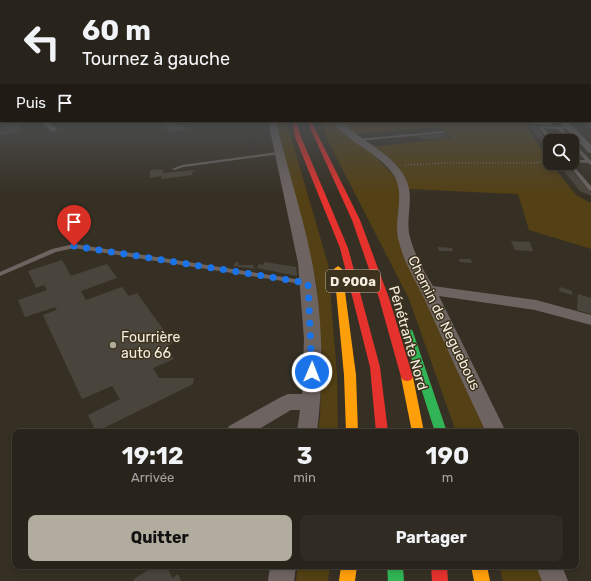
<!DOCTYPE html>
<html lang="fr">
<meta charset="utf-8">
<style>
:root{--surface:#28241b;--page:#302c24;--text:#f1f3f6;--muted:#a5a4a3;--line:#44413a;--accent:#b2ac9f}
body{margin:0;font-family:Rubik,sans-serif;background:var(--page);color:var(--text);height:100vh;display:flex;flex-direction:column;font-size:15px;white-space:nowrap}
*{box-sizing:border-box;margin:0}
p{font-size:13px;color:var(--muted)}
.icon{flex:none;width:22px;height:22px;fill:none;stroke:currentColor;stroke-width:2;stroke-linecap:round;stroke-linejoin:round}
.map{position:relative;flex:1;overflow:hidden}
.details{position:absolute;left:12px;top:429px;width:567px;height:140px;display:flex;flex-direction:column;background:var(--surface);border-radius:8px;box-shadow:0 2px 6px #0003,0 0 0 1px var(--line)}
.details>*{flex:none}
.guide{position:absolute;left:0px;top:0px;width:591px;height:122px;box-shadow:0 2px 6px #0003,0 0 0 1px var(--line);background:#28241b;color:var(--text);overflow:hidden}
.buttons{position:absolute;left:543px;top:134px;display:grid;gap:8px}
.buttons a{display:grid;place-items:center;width:36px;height:36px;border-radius:8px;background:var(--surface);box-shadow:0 2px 6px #0003,0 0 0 1px var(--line);font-size:20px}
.pin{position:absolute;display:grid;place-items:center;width:34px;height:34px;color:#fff;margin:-41px -17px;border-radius:50% 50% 50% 0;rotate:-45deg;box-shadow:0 0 4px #0007}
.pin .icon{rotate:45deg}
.me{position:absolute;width:44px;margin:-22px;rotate:1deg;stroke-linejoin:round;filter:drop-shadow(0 0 3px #0008)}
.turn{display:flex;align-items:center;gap:14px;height:84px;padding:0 16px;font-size:18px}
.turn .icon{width:52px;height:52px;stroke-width:2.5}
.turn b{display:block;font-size:28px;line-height:34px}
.then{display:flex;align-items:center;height:38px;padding:0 16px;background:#0003;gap:8px;font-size:15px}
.eta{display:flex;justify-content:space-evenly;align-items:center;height:68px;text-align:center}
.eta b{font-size:24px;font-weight:700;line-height:28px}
.button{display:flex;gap:8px;margin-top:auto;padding:8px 16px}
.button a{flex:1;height:46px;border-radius:8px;background:var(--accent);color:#111;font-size:16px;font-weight:700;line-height:46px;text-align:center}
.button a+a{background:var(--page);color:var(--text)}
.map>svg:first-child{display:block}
</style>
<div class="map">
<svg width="591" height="581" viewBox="0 0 591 581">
<rect width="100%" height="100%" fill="#363024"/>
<!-- green -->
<path fill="#534014" d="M 276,121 L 285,121 L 291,137 L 328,264 L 337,374 L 338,432 L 318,432 L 320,416 L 322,357 L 316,283 Z
M 321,121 C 325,121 330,120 334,122 C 345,127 393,171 398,182 C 404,197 399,217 397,233 L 487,432 L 456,432 L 409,299 L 329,143 Z
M 341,121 L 493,121 L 525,124 L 547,159 L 576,195 L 591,203 L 591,249 L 529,230 L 518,194 L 408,189 L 372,147 L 453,138 L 439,127 L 353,134 Z
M 298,566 L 330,566 L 328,581 L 296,581 Z
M 499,566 L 538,566 L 544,581 L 503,581 Z"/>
<!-- building -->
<path fill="#4a453c" d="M 9,121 L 22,123 L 18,125 L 19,128 L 16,128 L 19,132 L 5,134 L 0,134 L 0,132 L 10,130 L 3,126 L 11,123 Z
M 158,121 L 171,121 L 180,127 L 183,126 L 186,129 L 172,132 Z
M 576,121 L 591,121 L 591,129 L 587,126 L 575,123 Z
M 529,125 L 535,125 L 550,144 L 550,153 Z
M 444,134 L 449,138 L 424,140 L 417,136 Z
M 559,165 L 567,165 L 591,192 L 591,196 L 580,191 Z
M 163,169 L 163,173 L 195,170 L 195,171 L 191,172 L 193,175 L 162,179 L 161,176 L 150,178 L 150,170 Z
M 511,241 L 530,242 L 533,251 L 515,250 Z
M 438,247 L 452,248 L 453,251 L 439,251 Z
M 459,259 L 471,259 L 472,263 L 460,262 Z
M 62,260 L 71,276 L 107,264 L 117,278 L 81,291 L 86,300 L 122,287 L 129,296 L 137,293 L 173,343 L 166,347 L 174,359 L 153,368 L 159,378 L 194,378 L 193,384 L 96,432 L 88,415 L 120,399 L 112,386 L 82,399 L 43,315 L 57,310 L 55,307 L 25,317 L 18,300 L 47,290 L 44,285 L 36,288 L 28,271 Z
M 236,262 L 239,263 L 238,265 L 254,265 L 253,267 L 256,269 L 233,266 Z
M 265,262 L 296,267 L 297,276 L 257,268 L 259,264 L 263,265 Z
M 560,287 L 572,291 L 572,295 L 559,291 Z
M 578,294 L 591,298 L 591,314 L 577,310 Z
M 147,566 L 167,566 L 172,578 L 178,574 L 181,581 L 134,581 L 134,579 L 148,570 Z"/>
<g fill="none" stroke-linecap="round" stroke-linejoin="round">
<!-- path -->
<path stroke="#736c67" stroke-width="1.5" stroke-dasharray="1 2" stroke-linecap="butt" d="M 405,165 L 444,163 L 536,163 L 550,160"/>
<!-- lane -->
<path fill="#6d6462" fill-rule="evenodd" d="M 493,121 L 546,123 L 545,121 L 549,121 L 552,124 L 550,125 L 495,122 Z
M 539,126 L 572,127 L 572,129 L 562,129 L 591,161 L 591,165 L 588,163 L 572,162 L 572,160 L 585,160 L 572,145 L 572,141 L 569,141 L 558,129 L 543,128 L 554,141 L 550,141 L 539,128 Z
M 443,131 L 444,131 L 444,133 L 358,141 L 356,140 L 358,139 Z
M 278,152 L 280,152 L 280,154 L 183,167 L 174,170 L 172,169 L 182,165 Z
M 567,163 L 571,163 L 591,186 L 591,191 L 589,190 Z
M 74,244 L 308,281 L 311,283 L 308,285 L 74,248 L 56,252 L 0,276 L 0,272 L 52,249 Z"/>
<!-- street -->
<path fill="#6d6462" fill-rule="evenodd" d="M 39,121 L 48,121 L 57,129 L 53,132 Z
M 268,121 L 276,121 C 287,168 303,215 312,262 C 323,318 324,376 317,432 L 297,432 L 300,410 L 291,410 L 254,432 L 226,432 L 229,426 L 281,397 L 288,394 L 302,394 L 304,339 L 298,263 Z
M 332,121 L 341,121 C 359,140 389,151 403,174 C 416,194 406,212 409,233 C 413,252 423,270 433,286 L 536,300 L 591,315 L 591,325 L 535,310 L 439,296 L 506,432 L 486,432 C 465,388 445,344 425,300 C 416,281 404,263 399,242 C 392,220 407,195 393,174 C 378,152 348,143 332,121 Z
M 559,121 L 568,121 L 591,145 L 591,153 L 588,152 Z
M 270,566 L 296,566 L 294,581 L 268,581 Z
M 536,566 L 562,566 L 568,581 L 542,581 Z"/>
<!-- fast -->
<path fill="#30b455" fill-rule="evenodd" d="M 408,329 L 412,330 L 413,332 L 447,432 L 435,432 L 403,332 L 404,330 Z
M 387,566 L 403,566 L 404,581 L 388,581 Z"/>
<!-- slow -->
<path fill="#ff9f0a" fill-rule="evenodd" d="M 338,266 L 342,269 L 356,375 L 358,432 L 346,432 L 344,375 L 334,269 Z
M 407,373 L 411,374 L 413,377 L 424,432 L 412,432 L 401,377 L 403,374 Z
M 341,566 L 357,566 L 355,581 L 339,581 Z
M 471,566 L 487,566 L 490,581 L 474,581 Z"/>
<!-- jam -->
<path fill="#e5322d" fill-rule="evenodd" d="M 292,121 L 296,121 L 301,137 L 348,248 L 380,367 L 388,432 L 376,432 L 370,367 L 340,248 L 295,137 Z
M 307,121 L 311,121 L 360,220 L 389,298 L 413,377 L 411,380 L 407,381 L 403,380 L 401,377 L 379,298 L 352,220 Z
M 431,566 L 447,566 L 448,581 L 432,581 Z"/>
</g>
<!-- sky -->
<linearGradient id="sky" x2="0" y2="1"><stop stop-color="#1e1a14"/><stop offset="0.58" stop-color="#4c4e50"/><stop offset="1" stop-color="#4c4e50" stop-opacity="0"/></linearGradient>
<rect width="591" height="195" fill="url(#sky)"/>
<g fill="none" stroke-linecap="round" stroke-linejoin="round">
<!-- route -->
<path stroke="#1a73e8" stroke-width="7" stroke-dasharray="0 12.6" d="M 74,246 L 308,283 L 312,372"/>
</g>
<!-- markers -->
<circle fill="#b2ac9f" stroke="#3d321d" stroke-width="1.5" cx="113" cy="345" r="4"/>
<g text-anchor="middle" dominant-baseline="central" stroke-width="3" stroke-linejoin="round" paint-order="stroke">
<!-- shield labels -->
<rect fill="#3d321d" stroke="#bdb6a6" stroke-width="1" x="326" y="270" width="54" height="22" rx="3"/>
<g font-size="13" font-weight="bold" fill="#f4eee1">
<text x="353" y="281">D 900a</text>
</g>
<!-- street labels -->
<g font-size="14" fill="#f4eee1" stroke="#3d321d">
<text transform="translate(444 323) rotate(64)">Chemin de Neguebous</text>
<text transform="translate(408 338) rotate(74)">Pénétrante Nord</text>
</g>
<!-- poi labels -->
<g font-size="14" fill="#f4eee1" stroke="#3d321d" text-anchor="start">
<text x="121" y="337">Fourrière<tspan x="121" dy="16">auto 66</tspan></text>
</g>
</g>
</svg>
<div class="buttons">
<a><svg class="icon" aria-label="search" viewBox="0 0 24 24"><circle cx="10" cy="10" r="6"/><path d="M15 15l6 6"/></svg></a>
</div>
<div class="pin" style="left:74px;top:246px;background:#d93025"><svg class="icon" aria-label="arrive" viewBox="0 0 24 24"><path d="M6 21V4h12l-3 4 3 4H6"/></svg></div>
<svg class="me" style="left:312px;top:372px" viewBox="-20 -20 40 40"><circle r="17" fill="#1a73e8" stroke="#fff" stroke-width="3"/><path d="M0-11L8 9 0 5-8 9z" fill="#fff"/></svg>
<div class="guide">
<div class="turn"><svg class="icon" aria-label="left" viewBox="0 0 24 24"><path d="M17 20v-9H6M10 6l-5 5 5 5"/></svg><div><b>60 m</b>Tournez à gauche</div></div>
<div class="then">Puis<svg class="icon" aria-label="arrive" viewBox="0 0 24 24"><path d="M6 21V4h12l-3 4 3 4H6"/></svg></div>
</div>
<section class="details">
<div class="eta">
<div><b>19:12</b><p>Arrivée</p></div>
<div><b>3</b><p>min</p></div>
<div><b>190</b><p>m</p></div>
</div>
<div class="button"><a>Quitter</a><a>Partager</a></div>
</section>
</div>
